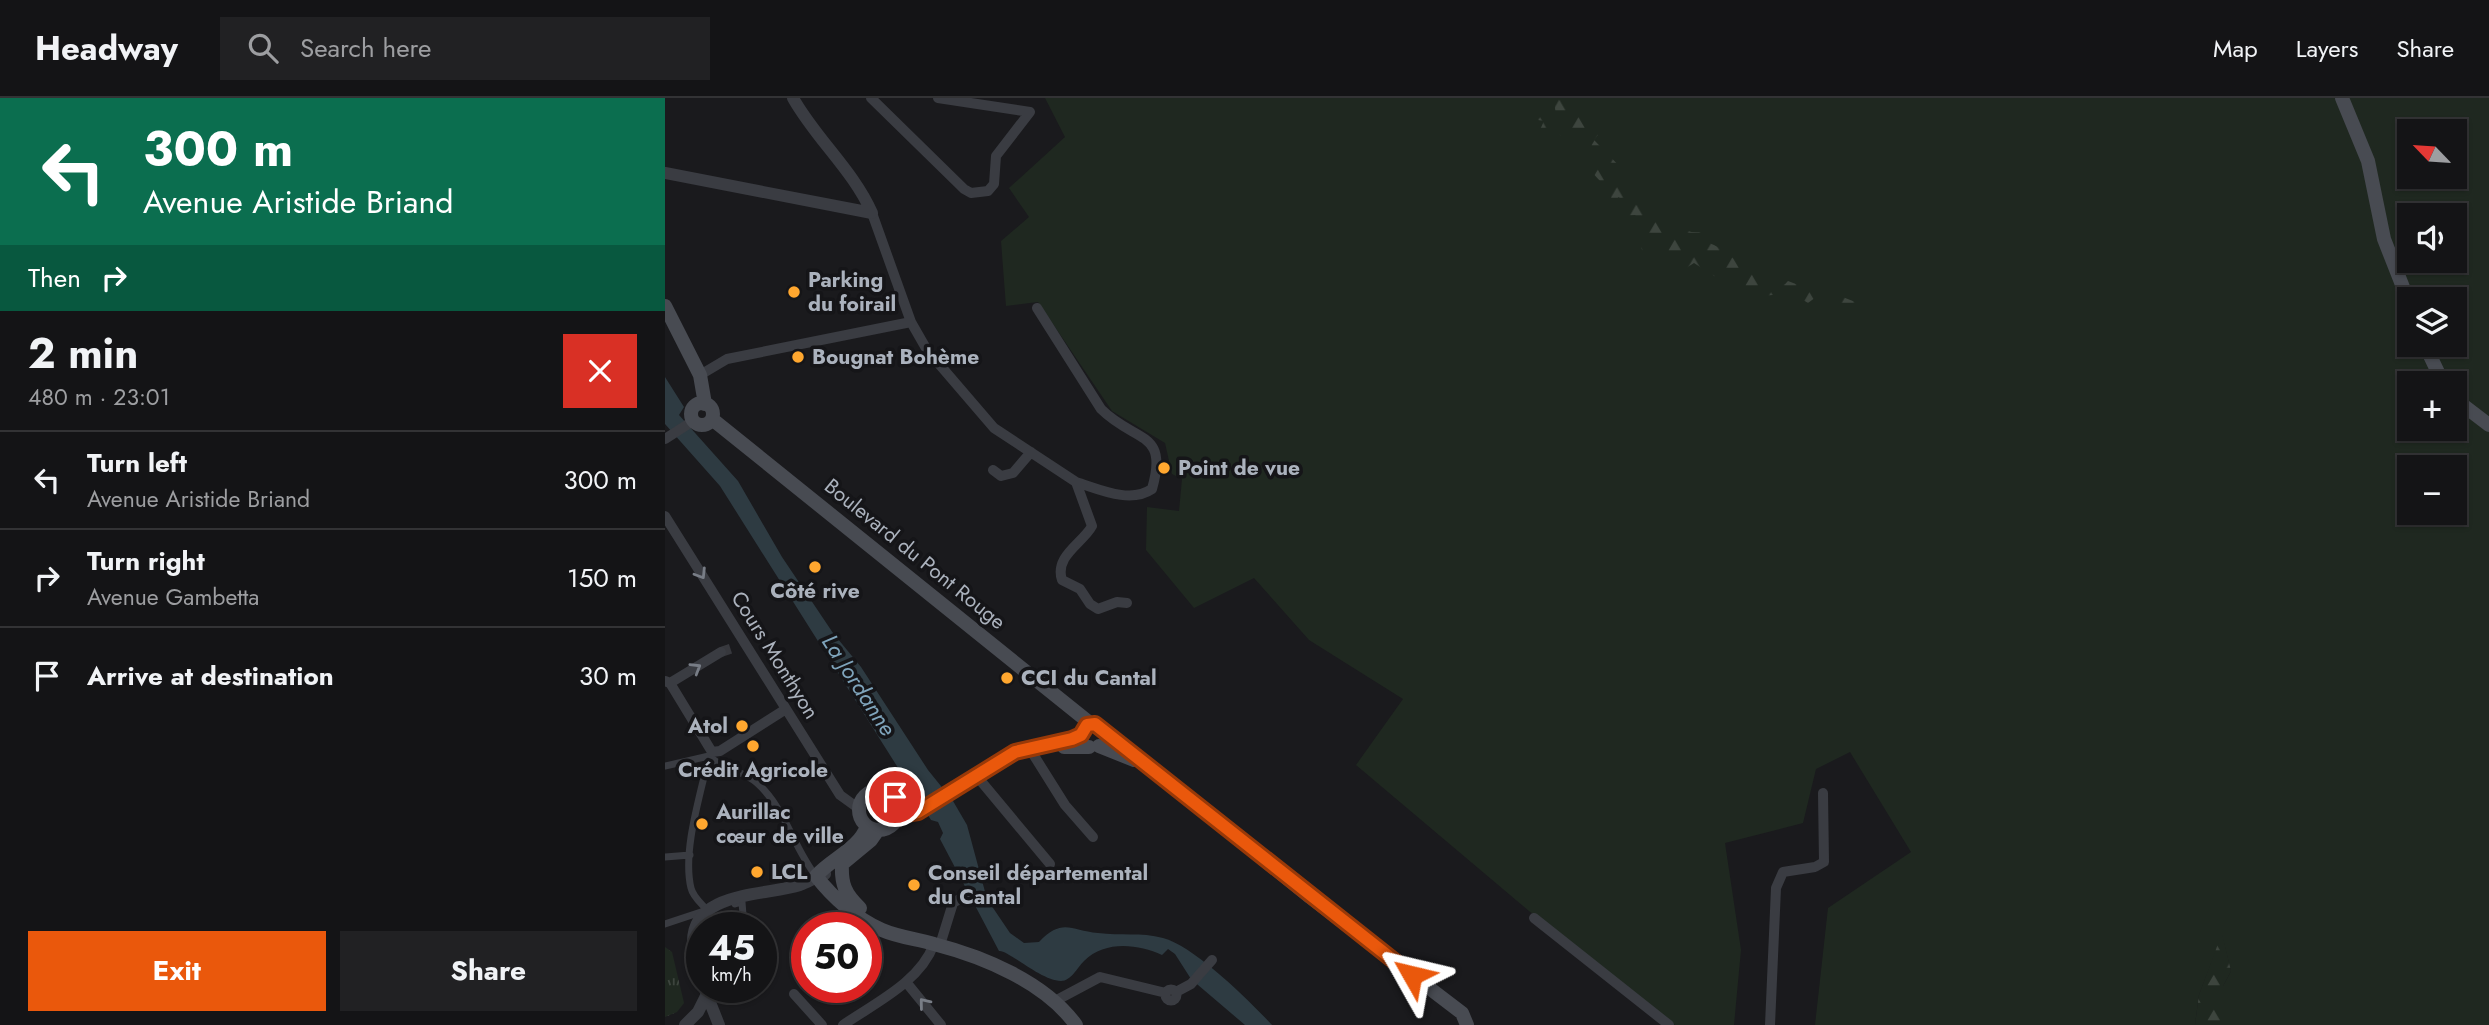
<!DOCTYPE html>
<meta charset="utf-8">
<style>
:root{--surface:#141416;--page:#212123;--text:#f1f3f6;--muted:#9d9ea1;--line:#333335;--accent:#ea580c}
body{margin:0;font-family:Jost,sans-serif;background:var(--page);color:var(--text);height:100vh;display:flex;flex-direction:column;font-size:26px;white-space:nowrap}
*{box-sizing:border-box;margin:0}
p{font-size:23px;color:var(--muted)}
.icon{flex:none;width:38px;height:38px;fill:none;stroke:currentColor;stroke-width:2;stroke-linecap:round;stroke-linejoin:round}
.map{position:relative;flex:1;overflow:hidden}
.drawer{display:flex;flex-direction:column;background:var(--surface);width:665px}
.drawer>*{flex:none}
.banner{background:#0b6e4f;color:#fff;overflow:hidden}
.needle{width:46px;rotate:295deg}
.controls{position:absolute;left:1732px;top:21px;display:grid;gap:14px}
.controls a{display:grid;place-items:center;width:70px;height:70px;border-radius:0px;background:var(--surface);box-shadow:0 2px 5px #0004,0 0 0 2px var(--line);font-size:35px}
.speed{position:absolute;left:21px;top:814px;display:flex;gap:14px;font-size:35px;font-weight:700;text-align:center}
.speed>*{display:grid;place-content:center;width:91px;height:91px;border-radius:50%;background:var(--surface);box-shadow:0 2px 5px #0004,0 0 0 2px var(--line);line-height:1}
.speed small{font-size:18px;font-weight:400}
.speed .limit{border:10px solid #d22;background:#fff;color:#111}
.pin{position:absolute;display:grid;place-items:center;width:60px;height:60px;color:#fff;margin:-30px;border:4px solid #fff;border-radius:50%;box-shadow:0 2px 7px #0007}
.me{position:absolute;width:77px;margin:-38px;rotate:307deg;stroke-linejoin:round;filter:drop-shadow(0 0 5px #0008)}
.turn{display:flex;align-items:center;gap:24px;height:147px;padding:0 28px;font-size:32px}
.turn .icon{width:91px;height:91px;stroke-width:2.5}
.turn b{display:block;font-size:49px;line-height:60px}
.then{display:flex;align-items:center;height:66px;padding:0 28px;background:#0003;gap:14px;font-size:26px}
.round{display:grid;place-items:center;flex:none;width:74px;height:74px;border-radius:0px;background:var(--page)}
.summary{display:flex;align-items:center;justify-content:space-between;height:119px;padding:0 28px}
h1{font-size:42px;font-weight:700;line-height:52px}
.button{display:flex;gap:14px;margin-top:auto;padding:14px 28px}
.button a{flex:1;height:80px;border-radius:0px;background:var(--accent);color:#fff;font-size:28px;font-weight:700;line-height:80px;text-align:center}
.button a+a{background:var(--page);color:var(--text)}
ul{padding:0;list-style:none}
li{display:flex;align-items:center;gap:21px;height:98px;padding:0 28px;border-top:2px solid var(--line)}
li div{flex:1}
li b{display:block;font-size:26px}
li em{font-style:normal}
header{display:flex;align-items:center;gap:42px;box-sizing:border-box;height:98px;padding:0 35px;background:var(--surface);border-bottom:2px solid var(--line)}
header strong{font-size:33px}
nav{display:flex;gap:38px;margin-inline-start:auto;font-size:24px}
.search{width:490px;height:63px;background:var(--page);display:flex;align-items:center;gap:18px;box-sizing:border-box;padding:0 24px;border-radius:0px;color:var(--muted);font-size:26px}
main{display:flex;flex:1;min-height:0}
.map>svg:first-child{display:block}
</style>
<header>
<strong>Headway</strong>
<div class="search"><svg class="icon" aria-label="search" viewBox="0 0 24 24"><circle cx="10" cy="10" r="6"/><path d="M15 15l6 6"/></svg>Search here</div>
<nav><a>Map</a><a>Layers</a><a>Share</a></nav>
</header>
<main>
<section class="drawer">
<div class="banner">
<div class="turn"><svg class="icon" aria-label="left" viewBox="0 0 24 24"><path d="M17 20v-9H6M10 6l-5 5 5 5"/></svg><div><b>300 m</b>Avenue Aristide Briand</div></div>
<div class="then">Then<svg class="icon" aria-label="right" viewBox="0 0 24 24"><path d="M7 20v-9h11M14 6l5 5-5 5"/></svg></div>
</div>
<div class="summary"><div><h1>2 min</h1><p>480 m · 23:01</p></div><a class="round" style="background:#d93025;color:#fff"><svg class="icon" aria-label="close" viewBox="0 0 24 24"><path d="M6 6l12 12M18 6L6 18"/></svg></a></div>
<ul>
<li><svg class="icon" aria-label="left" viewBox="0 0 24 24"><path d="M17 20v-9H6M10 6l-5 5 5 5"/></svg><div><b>Turn left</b><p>Avenue Aristide Briand</p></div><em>300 m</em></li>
<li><svg class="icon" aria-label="right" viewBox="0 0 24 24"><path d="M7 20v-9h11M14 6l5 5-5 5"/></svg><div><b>Turn right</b><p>Avenue Gambetta</p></div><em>150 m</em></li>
<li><svg class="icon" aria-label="arrive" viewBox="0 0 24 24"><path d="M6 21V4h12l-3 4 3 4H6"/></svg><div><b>Arrive at destination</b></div><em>30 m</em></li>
</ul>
<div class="button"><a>Exit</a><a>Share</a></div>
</section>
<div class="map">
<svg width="1824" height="927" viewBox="0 0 1824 927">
<defs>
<pattern id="forest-firs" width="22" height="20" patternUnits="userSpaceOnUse" patternTransform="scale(1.75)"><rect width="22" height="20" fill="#1f2820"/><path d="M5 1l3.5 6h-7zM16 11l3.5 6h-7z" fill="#3d453e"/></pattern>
<pattern id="park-tufts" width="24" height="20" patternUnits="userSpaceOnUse" patternTransform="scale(1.75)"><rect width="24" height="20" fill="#1f2820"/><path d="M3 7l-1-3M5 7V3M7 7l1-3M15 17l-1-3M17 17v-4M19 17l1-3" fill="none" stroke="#3d453e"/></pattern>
</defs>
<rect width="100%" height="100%" fill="#1a1a1d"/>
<!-- grass -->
<path fill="#1f2820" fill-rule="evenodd" d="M 380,0 L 1824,0 L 1824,927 L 1558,927 L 1558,888 L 1566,873 L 1557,837 L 1534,897 L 1530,927 L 1150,927 L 1163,810 L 1246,754 L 1185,654 L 1151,671 L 1138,725 L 1060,745 L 1076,852 L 1069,927 L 1010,927 L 864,813 L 691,667 L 738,601 L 644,542 L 589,480 L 529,510 L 481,452 L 482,409 L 514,413 L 517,381 L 507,376 L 500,345 L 447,313 L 373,204 L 341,208 L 336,143 L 364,119 L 344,90 L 400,39 ZM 1745,33 L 1790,33 L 1790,79 L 1745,79 ZM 1745,117 L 1790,117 L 1790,163 L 1745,163 ZM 1745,201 L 1790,201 L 1790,247 L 1745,247 ZM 1745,285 L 1790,285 L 1790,331 L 1745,331 ZM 1745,369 L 1790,369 L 1790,415 L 1745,415 Z"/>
<!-- forest -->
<path fill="url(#forest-firs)" d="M 882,0 L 916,0 L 921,12 L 919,19 L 936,33 L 929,42 L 961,75 L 967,90 L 982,96 L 988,112 L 999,113 C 1010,128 1018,136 1038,134 L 1037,143 C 1061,148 1072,168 1094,177 L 1098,187 L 1101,183 L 1120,186 L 1123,183 L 1136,188 L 1144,184 L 1153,193 L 1162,189 L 1170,191 L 1175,198 L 1193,205 L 1164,208 L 1151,199 L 1143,205 L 1127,195 L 1097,198 L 1088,192 L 1079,191 L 1075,182 L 1060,185 L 1029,165 L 1018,172 L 1007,167 L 1006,163 L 995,162 L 993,158 L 981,158 L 976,150 L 983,132 L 970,117 L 963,118 L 954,99 L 947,104 L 945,95 L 937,96 L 931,92 L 935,89 L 935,83 L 924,71 L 926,64 L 931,63 L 927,57 L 920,58 L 905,36 L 904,28 L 898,39 L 888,33 L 883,37 L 890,42 L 886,47 L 878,44 L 874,34 L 879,23 L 873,22 L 870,10 L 877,11 L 879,7 L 891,17 L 889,3 Z
M 1557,835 L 1566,873 L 1558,888 L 1558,927 L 1530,927 L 1534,897 Z"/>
<!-- park -->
<path fill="url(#park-tufts)" d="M 0,849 L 7,854 L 19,905 L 12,914 L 0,919 Z"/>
<!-- water -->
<path fill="#2e3b42" d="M 0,279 L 19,309 L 14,317 L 73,383 L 117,459 L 168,535 L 196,569 L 263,672 L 288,703 L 302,727 L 322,801 L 345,835 L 359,845 L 374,844 C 398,819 406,833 433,835 C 455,838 476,834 498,840 C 529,848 584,902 607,927 L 580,927 L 526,881 L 510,856 L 503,851 L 497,857 C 473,846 440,842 419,863 C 412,870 406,883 396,883 C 376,883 342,851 334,853 L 275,741 L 278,735 L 273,724 L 266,722 L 55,388 L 0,326 Z"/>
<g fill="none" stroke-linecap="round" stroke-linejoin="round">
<!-- minor-tunnel -->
<path stroke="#37383d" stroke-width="10" stroke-dasharray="10 5" stroke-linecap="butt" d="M 56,554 L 68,550"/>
<!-- pedestrian -->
<path stroke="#3a3c42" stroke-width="7" d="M 44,658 C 58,672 78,672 92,685 C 121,711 128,749 151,778
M 0,668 L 44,658
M 0,759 L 25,757
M 70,806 L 77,804 L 79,830
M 0,826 L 42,812 C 36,805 28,799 26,790 C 17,753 36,695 44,658
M 37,830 L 34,847 L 37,854"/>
<!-- minor -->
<path stroke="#3a3c42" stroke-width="10" d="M 206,0 L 299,91 L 306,95 L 323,93 L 329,86 L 331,58 L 365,14 L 273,0
M 372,210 L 436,311 C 470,345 504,332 487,391 C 465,406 434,391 411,384
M 246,224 L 262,252 L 329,330 L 411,384 L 427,428 C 418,445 389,458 397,482 L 415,491 L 425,506 L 433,511 L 452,504 L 462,505
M 35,277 L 62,261 L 246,224 L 207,115
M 0,341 L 28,323
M 328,372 L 336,378 L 348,375 L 366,354
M 0,418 L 175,697 L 193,710
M 0,583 L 5,585 L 47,654
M 5,585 L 56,554
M 47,654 L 55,653 L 121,611
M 368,656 L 400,707 L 428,739
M 315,682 L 385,766
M 869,820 L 1004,927
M 275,847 L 288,805 L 301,797
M 241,884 L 276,927
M500.5 897a5.5 5.5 0 1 1 11 0a5.5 5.5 0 1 1-11 0Z
M 511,894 L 526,886 L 547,862
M 129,896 L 157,927
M 390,903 L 435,879 L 501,895
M 178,927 C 210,905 255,884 269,846
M 1105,927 L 1111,790 L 1118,774 L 1150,769 L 1159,764 L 1158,695"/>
<!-- tertiary -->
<path stroke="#3a3c42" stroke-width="12" d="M 0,75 L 207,115 C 188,72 151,41 128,0
M 37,882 C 34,870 28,857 28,845 C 27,793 100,798 135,787 C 143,784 151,779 160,776
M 39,889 L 54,927
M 20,927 L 33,914 L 41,898"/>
<!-- secondary -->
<path stroke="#484b52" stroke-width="14" d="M 1677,0 L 1703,63 L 1719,141 L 1745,207
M 0,208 L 35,277 L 40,306
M 1760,247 L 1778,285
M 1790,301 L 1824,327
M26 316a11 11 0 1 1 22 0a11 11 0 1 1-22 0Z
M 47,321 L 426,626
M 438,631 L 645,799 L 797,915 L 802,927
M 434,648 L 469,662
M 399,649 L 424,649
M194 712a20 20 0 1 1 40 0a20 20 0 1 1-40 0Z
M 233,717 L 253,714 L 350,655 L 416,637
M 202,728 C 194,751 167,760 151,778 C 168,800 192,821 217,832 C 233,839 252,841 269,846 C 319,859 380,884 411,927
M 195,810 C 180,796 176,786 177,766 L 206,742 L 213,732"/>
</g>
<!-- one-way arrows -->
<defs><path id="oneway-chevron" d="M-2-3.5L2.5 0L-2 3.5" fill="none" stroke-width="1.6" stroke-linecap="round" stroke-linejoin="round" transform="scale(1.75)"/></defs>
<g stroke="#787d86">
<use href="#oneway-chevron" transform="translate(36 476) rotate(58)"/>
<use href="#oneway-chevron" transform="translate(31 570) rotate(-31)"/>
<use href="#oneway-chevron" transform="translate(259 905) rotate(-129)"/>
</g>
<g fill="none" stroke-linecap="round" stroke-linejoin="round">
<defs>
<path id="route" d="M 230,699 L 233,717 L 253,714 L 350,654 L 407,641 L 416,637 L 422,627 L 430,626 L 747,877"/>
</defs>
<!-- route casing -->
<use href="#route" stroke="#983908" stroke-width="18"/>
<!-- route -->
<use href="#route" stroke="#ea580c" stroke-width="12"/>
</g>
<!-- markers -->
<g fill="#ffa72f" stroke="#151518" stroke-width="2.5">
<circle cx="129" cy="194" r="7"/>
<circle cx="133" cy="259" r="7"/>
<circle cx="499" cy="370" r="7"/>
<circle cx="150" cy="469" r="7"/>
<circle cx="342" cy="580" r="7"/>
<circle cx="77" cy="628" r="7"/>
<circle cx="88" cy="648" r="7"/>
<circle cx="37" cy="726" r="7"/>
<circle cx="92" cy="774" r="7"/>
<circle cx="249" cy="787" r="7"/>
</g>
<g text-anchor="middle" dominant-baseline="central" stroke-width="7" stroke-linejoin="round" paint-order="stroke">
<!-- poi labels -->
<g font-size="21" font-weight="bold" fill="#abb2bd" stroke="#151518" text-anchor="start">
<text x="143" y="182">Parking<tspan x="143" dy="24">du foirail</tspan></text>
<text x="147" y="259">Bougnat Bohème</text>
<text x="513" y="370">Point de vue</text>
<text x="150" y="493" text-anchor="middle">Côté rive</text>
<text x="356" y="580">CCI du Cantal</text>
<text x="63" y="628" text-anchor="end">Atol</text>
<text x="88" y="672" text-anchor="middle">Crédit Agricole</text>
<text x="51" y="714">Aurillac<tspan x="51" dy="24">cœur de ville</tspan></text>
<text x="106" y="774">LCL</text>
<text x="263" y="775">Conseil départemental<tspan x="263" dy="24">du Cantal</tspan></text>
</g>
<!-- street labels -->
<g font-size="21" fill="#abb2bd" stroke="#151518">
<text transform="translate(250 456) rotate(39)">Boulevard du Pont Rouge</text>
<text transform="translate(110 557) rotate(58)">Cours Monthyon</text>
</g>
<!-- water labels -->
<g font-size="23" font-style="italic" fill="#7fa4bb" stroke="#151518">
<text transform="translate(194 587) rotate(57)">La Jordanne</text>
</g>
</g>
</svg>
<div class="controls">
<a><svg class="needle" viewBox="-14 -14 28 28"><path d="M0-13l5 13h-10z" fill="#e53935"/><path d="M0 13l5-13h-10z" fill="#9d9ea1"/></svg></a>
<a><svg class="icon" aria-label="sound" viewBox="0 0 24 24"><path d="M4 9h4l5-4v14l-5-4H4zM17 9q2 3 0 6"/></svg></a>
<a><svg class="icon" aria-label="layers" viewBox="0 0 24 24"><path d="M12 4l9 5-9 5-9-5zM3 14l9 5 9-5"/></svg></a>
<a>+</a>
<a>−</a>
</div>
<div class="speed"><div>45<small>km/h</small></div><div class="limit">50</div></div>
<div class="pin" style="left:230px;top:699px;background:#d93025"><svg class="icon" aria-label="arrive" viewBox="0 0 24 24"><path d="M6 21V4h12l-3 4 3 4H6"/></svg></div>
<svg class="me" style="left:747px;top:877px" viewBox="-20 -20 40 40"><path d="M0-17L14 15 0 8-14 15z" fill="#ea580c" stroke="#fff" stroke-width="4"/></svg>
</div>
</main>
